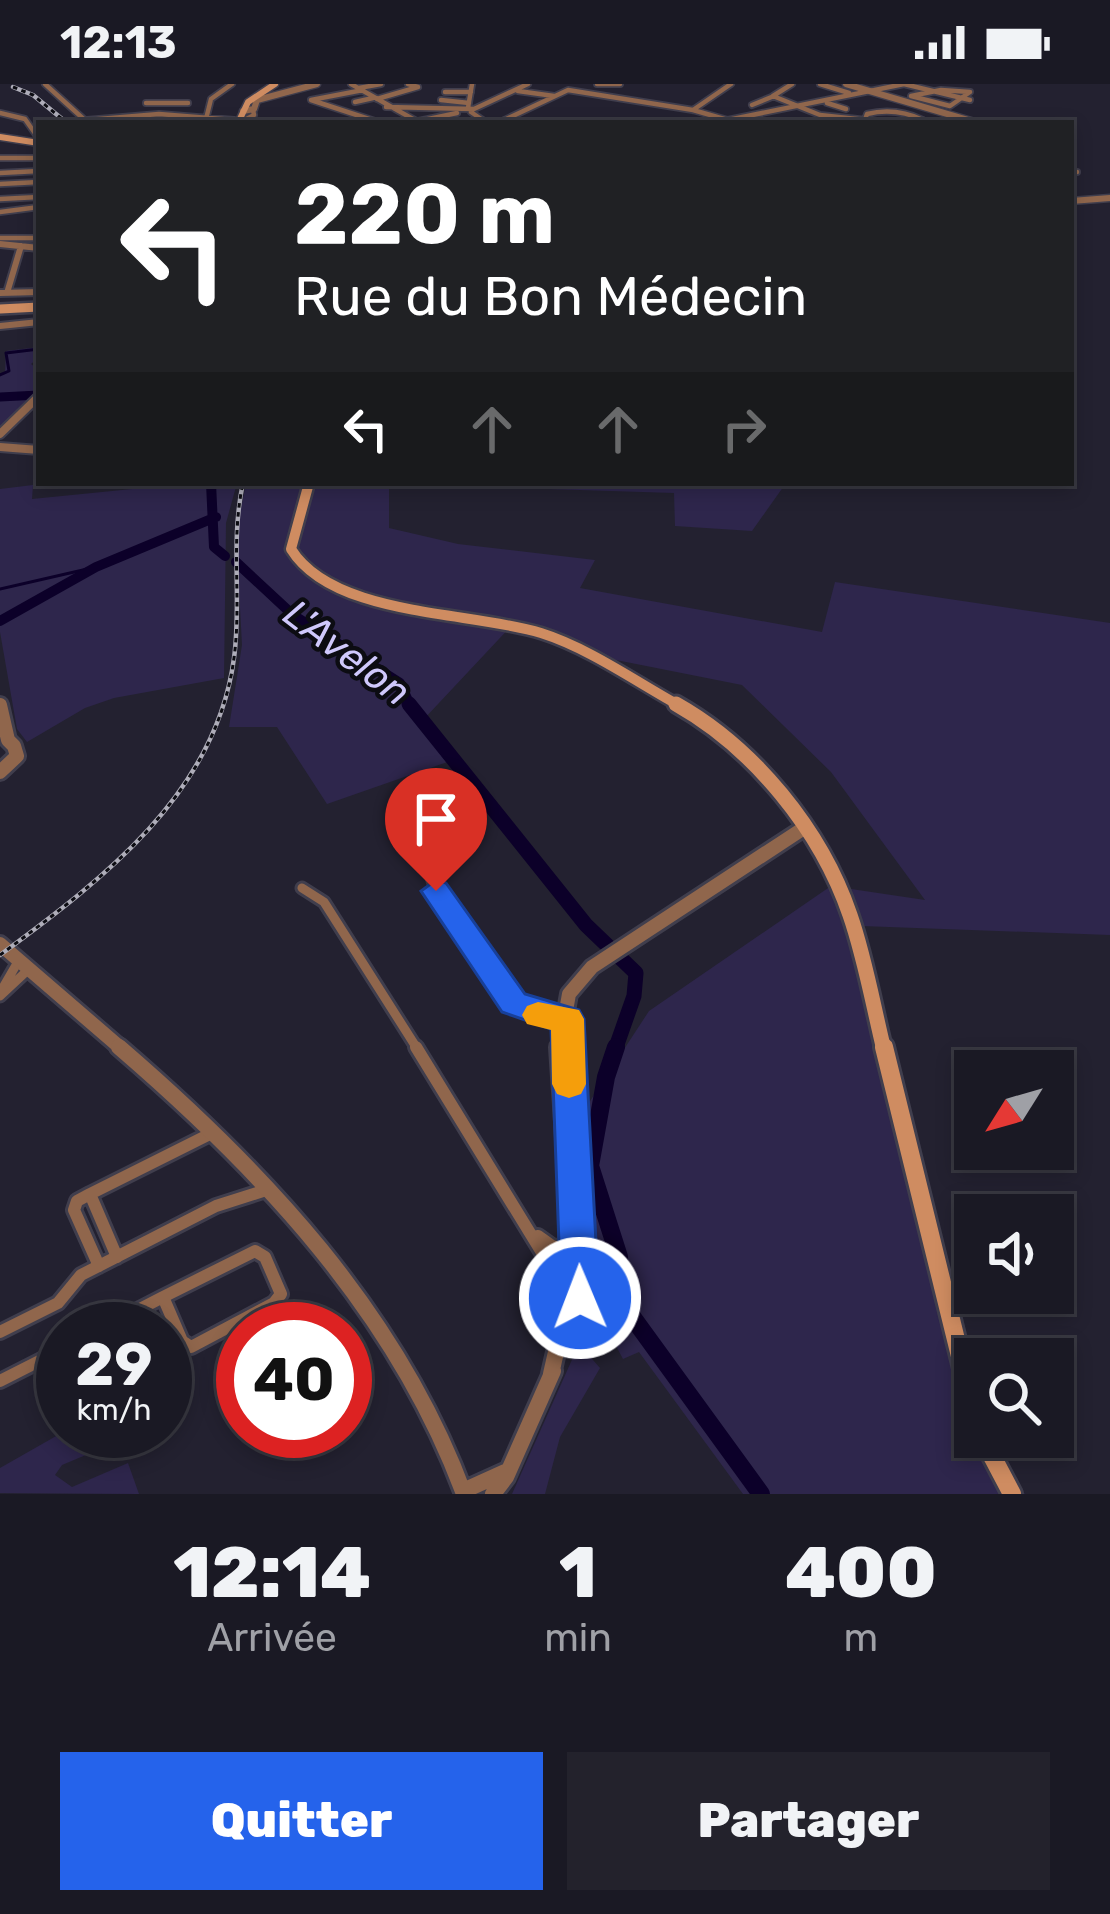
<!DOCTYPE html>
<html lang="fr">
<meta charset="utf-8">
<style>
:root{--surface:#1a1924;--page:#23222c;--text:#f1f3f6;--muted:#9fa0a6;--line:#383841;--accent:#2563eb}
body{margin:0;font-family:Rubik,sans-serif;background:var(--page);color:var(--text);height:100vh;display:flex;flex-direction:column;font-size:45px;white-space:nowrap}
*{box-sizing:border-box;margin:0}
p{font-size:39px;color:var(--muted)}
.icon{flex:none;width:66px;height:66px;fill:none;stroke:currentColor;stroke-width:2;stroke-linecap:round;stroke-linejoin:round}
.map{position:relative;height:1410px;overflow:hidden}
.details{display:flex;flex-direction:column;background:var(--surface);flex:1}
.details>*{flex:none}
.hud{position:absolute;left:36px;top:36px;width:1038px;height:366px;border-radius:0px;box-shadow:0 6px 18px #0003,0 0 0 3px var(--line);background:#202124;color:#fff;overflow:hidden}
.needle{width:78px;rotate:233deg}
.buttons{position:absolute;left:954px;top:966px;display:grid;gap:24px}
.buttons a{display:grid;place-items:center;width:120px;height:120px;border-radius:0px;background:var(--surface);box-shadow:0 6px 18px #0003,0 0 0 3px var(--line);font-size:60px}
.speed{position:absolute;left:36px;top:1218px;display:flex;gap:24px;font-size:60px;font-weight:700;text-align:center}
.speed>*{display:grid;place-content:center;width:156px;height:156px;border-radius:50%;background:var(--surface);box-shadow:0 6px 18px #0003,0 0 0 3px var(--line);line-height:1}
.speed small{font-size:30px;font-weight:400}
.speed .limit{border:18px solid #d22;background:#fff;color:#111}
.pin{position:absolute;display:grid;place-items:center;width:102px;height:102px;color:#fff;margin:-123px -51px;border-radius:50% 50% 50% 0;rotate:-45deg;box-shadow:0 0 12px #0007}
.pin .icon{rotate:45deg}
.me{position:absolute;width:132px;margin:-66px;rotate:359deg;stroke-linejoin:round;filter:drop-shadow(0 0 9px #0008)}
.turn{display:flex;align-items:center;gap:42px;height:252px;padding:0 60px;font-size:54px}
.turn .icon{width:156px;height:156px;stroke-width:2.5}
.turn b{display:block;font-size:84px;line-height:102px}
.lanes{display:flex;align-items:center;height:114px;padding:0 60px;background:#0003;justify-content:center;gap:60px;direction:ltr}
.lanes .off{opacity:.35}
.eta{display:flex;justify-content:space-evenly;align-items:center;height:204px;text-align:center}
.eta b{font-size:72px;font-weight:800;line-height:84px}
.primary-button{display:flex;gap:24px;margin-top:auto;padding:24px 60px}
.primary-button a{flex:1;height:138px;border-radius:0px;background:var(--accent);color:#fff;font-size:48px;font-weight:800;line-height:138px;text-align:center}
.primary-button a+a{background:var(--page);color:var(--text)}
.status{display:flex;justify-content:space-between;align-items:center;height:84px;padding:0 60px;background:var(--surface);direction:ltr}
.status svg{height:33px;fill:currentColor}
.map>svg:first-child{display:block}
</style>
<div class="status"><b>12:13</b><svg viewBox="0 0 49 12"><path d="M0 12V9h3v3zM5 12V6h3v6zM10 12V3h3v9zM15 12V0h3v12zM26 1h20v11H26zM47 4h2v5h-2z"/></svg></div>
<div class="map">
<svg width="1110" height="1410" viewBox="0 0 1110 1410">
<rect width="100%" height="100%" fill="#232130"/>
<!-- green -->
<path fill="#2e264c" d="M 39,263 L 39,273 L 31,280 L 39,286 L 37,308 L 0,343 L 0,291 L 5,290 L 6,267 Z
M 143,399 L 237,399 L 226,439 L 224,594 L 114,614 L 85,624 L 27,658 L 17,645 L 0,548 L 0,405 L 33,401 L 32,415 L 142,404 Z
M 246,399 L 312,404 L 315,399 L 786,399 L 752,447 L 675,442 L 674,409 L 389,400 L 389,444 L 458,460 L 595,476 L 580,504 L 822,548 L 835,498 L 1110,539 L 1110,851 L 862,842 L 975,1285 L 975,1353 L 1025,1410 L 743,1410 L 639,1268 L 623,1275 L 600,1232 L 586,1226 L 579,1034 L 649,927 L 831,802 L 925,816 L 831,688 L 742,601 L 606,574 L 567,553 L 514,539 L 423,636 L 453,676 L 327,720 L 277,643 L 229,643 L 242,561 L 236,450 Z
M 579,1260 L 600,1284 L 560,1353 L 545,1410 L 512,1410 Z
M 65,1347 L 143,1347 L 62,1381 L 55,1391 L 72,1403 L 128,1379 L 139,1410 L 0,1409 L 0,1384 Z"/>
<g fill="none" stroke-linecap="round" stroke-linejoin="round">
<!-- stream -->
<path stroke="#0c0029" stroke-width="3" d="M 0,291 L 9,287 L 6,269 L 39,265
M 0,505 L 96,483"/>
<!-- river-far3 -->
<path stroke="#0c0029" stroke-width="9" d="M 0,313 L 39,311"/>
<!-- river-far2 -->
<path stroke="#0c0029" stroke-width="10" d="M 211,399 L 214,463 L 225,472
M 236,478 L 293,531 L 400,599 L 411,623
M 0,537 L 96,483 L 216,433"/>
<!-- river-far1 -->
<path stroke="#0c0029" stroke-width="15" d="M 409,620 L 586,841 L 636,889 L 634,912 L 615,966"/>
<!-- river -->
<path stroke="#0c0029" stroke-width="18" d="M 616,963 L 606,993 L 590,1082 L 619,1173 L 620,1205 L 628,1227 L 761,1410"/>
<defs>
<path id="minor-far4" d="M 45,0 L 88,39
M 351,0 L 420,39
M 597,0 L 620,0
M 792,0 L 773,12 L 820,31 L 894,39
M 820,0 L 849,9
M 904,0 L 970,16
M 359,4 L 381,0
M 363,6 L 311,16 L 381,39
M 941,6 L 970,8 L 950,22 L 911,12 Z
M 518,7 L 554,12
M 445,8 L 471,8
M 377,15 L 418,3 L 408,0
M 441,16 L 469,19
M 355,18 L 373,14
M 146,19 L 188,19
M 827,19 L 846,25
M 752,21 L 774,12
M 386,23 L 474,25 L 528,0
M 468,24 L 472,0
M 693,26 L 731,0
M 471,28 L 487,39
M 0,29 L 25,35 L 39,55
M 87,36 L 159,30 L 234,36
M 414,38 L 457,29
M 205,39 L 211,15 L 232,0
M 239,39 L 254,31 L 253,26
M 498,39 L 568,6 L 693,26 L 738,39
M 713,39 L 904,0
M 864,39 L 867,30 C 887,25 904,27 923,36 L 920,39
M 0,74 L 39,74
M 1071,88 L 1077,88
M 0,89 L 39,87
M 0,100 L 39,98
M 0,115 L 39,113
M 0,128 L 39,123
M 0,154 L 39,154"/>
<path id="minor-far3" d="M 0,160 L 39,164
M 0,209 L 39,208
M 7,209 L 21,162
M 0,242 L 39,238"/>
<path id="minor-far2" d="M 0,363 L 39,366"/>
<path id="minor-far1" d="M 424,765 L 438,814 L 510,916 L 530,929 L 567,935
M 302,804 L 324,818 L 418,966
M 1,907 L 19,876
M 0,912 L 29,885"/>
<path id="minor" d="M 416,963 L 560,1198
M 90,1110 L 214,1048
M 538,1152 L 552,1162 L 571,1166
M 255,1167 L 265,1173 L 281,1210 L 274,1219 L 191,1263 L 182,1257 L 163,1213 Z
M 99,1182 L 74,1126 L 77,1117 L 90,1110 L 117,1173
M 101,1245 L 163,1213
M 0,1248 L 58,1219 L 81,1191 L 216,1122 L 266,1106
M 0,1297 L 63,1265"/>
<path id="tertiary-far3" d="M 846,0 L 978,39
M 243,27 L 254,25 L 257,16 L 317,0
M 1071,117 L 1110,114"/>
<path id="tertiary-far2" d="M 39,276 L 39,282
M 0,350 L 39,312"/>
<path id="tertiary-far1" d="M 0,621 L 8,656 L 14,662
M 0,688 L 17,672 L 14,662
M 0,860 L 123,966
M 559,966 L 569,910 L 592,883 L 804,744"/>
<path id="tertiary" d="M 119,963 C 263,1087 397,1229 464,1410
M 567,981 L 581,1199 L 567,1258
M 551,1290 C 579,1181 566,1074 559,963
M 463,1407 L 505,1388
M 493,1410 L 506,1393 L 553,1287"/>
<path id="secondary-far4" d="M 238,39 L 248,18 L 275,0
M 0,53 L 39,59"/>
<path id="secondary-far3" d="M 0,225 L 39,223"/>
<path id="secondary-far2" d="M 309,399 L 291,465 C 333,533 470,527 541,549 C 589,564 638,599 682,623"/>
<path id="secondary-far1" d="M 676,620 C 754,664 821,746 850,831 C 865,874 873,921 884,966"/>
<path id="secondary" d="M 884,963 L 975,1333
M 982,1353 L 1012,1410"/>
</defs>
<!-- minor-far4 casing -->
<use href="#minor-far4" stroke="#403e4d" stroke-width="8"/>
<!-- minor-far3 casing -->
<use href="#minor-far3" stroke="#403e4d" stroke-width="10"/>
<!-- minor-far2 casing -->
<use href="#minor-far2" stroke="#403e4d" stroke-width="12"/>
<!-- minor-far1 casing -->
<use href="#minor-far1" stroke="#403e4d" stroke-width="15"/>
<!-- minor casing -->
<use href="#minor" stroke="#403e4d" stroke-width="18"/>
<!-- tertiary-far3 casing -->
<use href="#tertiary-far3" stroke="#403e4d" stroke-width="9"/>
<!-- tertiary-far2 casing -->
<use href="#tertiary-far2" stroke="#403e4d" stroke-width="12"/>
<!-- tertiary-far1 casing -->
<use href="#tertiary-far1" stroke="#403e4d" stroke-width="20"/>
<!-- tertiary casing -->
<use href="#tertiary" stroke="#403e4d" stroke-width="22"/>
<!-- secondary-far4 casing -->
<use href="#secondary-far4" stroke="#403e4d" stroke-width="9"/>
<!-- secondary-far3 casing -->
<use href="#secondary-far3" stroke="#403e4d" stroke-width="14"/>
<!-- secondary-far2 casing -->
<use href="#secondary-far2" stroke="#403e4d" stroke-width="15"/>
<!-- secondary-far1 casing -->
<use href="#secondary-far1" stroke="#403e4d" stroke-width="21"/>
<!-- secondary casing -->
<use href="#secondary" stroke="#403e4d" stroke-width="24"/>
<!-- minor-far4 -->
<use href="#minor-far4" stroke="#90664c" stroke-width="4.5"/>
<!-- minor-far3 -->
<use href="#minor-far3" stroke="#90664c" stroke-width="6"/>
<!-- minor-far2 -->
<use href="#minor-far2" stroke="#90664c" stroke-width="8"/>
<!-- minor-far1 -->
<use href="#minor-far1" stroke="#90664c" stroke-width="9"/>
<!-- minor -->
<use href="#minor" stroke="#90664c" stroke-width="12"/>
<!-- tertiary-far3 -->
<use href="#tertiary-far3" stroke="#90664c" stroke-width="6"/>
<!-- tertiary-far2 -->
<use href="#tertiary-far2" stroke="#90664c" stroke-width="8"/>
<!-- tertiary-far1 -->
<use href="#tertiary-far1" stroke="#90664c" stroke-width="14"/>
<!-- tertiary -->
<use href="#tertiary" stroke="#90664c" stroke-width="16"/>
<!-- secondary-far4 -->
<use href="#secondary-far4" stroke="#cf8c61" stroke-width="6"/>
<!-- secondary-far3 -->
<use href="#secondary-far3" stroke="#cf8c61" stroke-width="9"/>
<!-- secondary-far2 -->
<use href="#secondary-far2" stroke="#cf8c61" stroke-width="10"/>
<!-- secondary-far1 -->
<use href="#secondary-far1" stroke="#cf8c61" stroke-width="15"/>
<!-- secondary -->
<use href="#secondary" stroke="#cf8c61" stroke-width="18"/>
<defs>
<path id="rail" d="M 13,3 L 33,11 L 67,39
M 0,871 C 103,795 216,710 234,574 C 242,516 230,458 243,399"/>
</defs>
<!-- rail casing -->
<use href="#rail" stroke="#aeadb9" stroke-width="4.5"/>
<!-- rail -->
<use href="#rail" stroke="#0c0c12" stroke-width="3" stroke-dasharray="4.5" stroke-linecap="butt"/>
</g>
<!-- route -->
<path fill="#2563eb" stroke="#184099" stroke-width="3" d="M 436,796 L 446,799 L 525,910 L 579,926 L 584,935 L 599,1214 L 594,1226 L 580,1232 L 566,1226 L 561,1214 L 551,945 L 502,928 L 421,807 Z"/>
<!-- slow -->
<path fill="#f59e0b" d="M 538,918 L 579,926 L 584,935 L 586,1000 L 581,1010 L 569,1014 L 557,1010 L 552,1000 L 551,946 L 527,940 L 522,931 L 527,922 Z"/>
<g text-anchor="middle" dominant-baseline="central" stroke-width="9" stroke-linejoin="round" paint-order="stroke">
<!-- water labels -->
<g font-size="39" font-style="italic" fill="#cfc8fb" stroke="#0c0c12">
<text transform="translate(347 569) rotate(37)">L'Avelon</text>
</g>
</g>
</svg>
<div class="buttons">
<a><svg class="needle" viewBox="-14 -14 28 28"><path d="M0-13l5 13h-10z" fill="#e53935"/><path d="M0 13l5-13h-10z" fill="#9fa0a6"/></svg></a>
<a><svg class="icon" aria-label="sound" viewBox="0 0 24 24"><path d="M4 9h4l5-4v14l-5-4H4zM17 9q2 3 0 6"/></svg></a>
<a><svg class="icon" aria-label="search" viewBox="0 0 24 24"><circle cx="10" cy="10" r="6"/><path d="M15 15l6 6"/></svg></a>
</div>
<div class="speed"><div>29<small>km/h</small></div><div class="limit">40</div></div>
<div class="pin" style="left:436px;top:807px;background:#d93025"><svg class="icon" aria-label="arrive" viewBox="0 0 24 24"><path d="M6 21V4h12l-3 4 3 4H6"/></svg></div>
<svg class="me" style="left:580px;top:1214px" viewBox="-20 -20 40 40"><circle r="17" fill="#2563eb" stroke="#fff" stroke-width="3"/><path d="M0-11L8 9 0 5-8 9z" fill="#fff"/></svg>
<div class="hud">
<div class="turn"><svg class="icon" aria-label="left" viewBox="0 0 24 24"><path d="M17 20v-9H6M10 6l-5 5 5 5"/></svg><div><b>220 m</b>Rue du Bon Médecin</div></div>
<div class="lanes"><svg class="icon" aria-label="left" viewBox="0 0 24 24"><path d="M17 20v-9H6M10 6l-5 5 5 5"/></svg><svg class="icon off" aria-label="ahead" viewBox="0 0 24 24"><path d="M12 20V5M6 11l6-6 6 6"/></svg><svg class="icon off" aria-label="ahead" viewBox="0 0 24 24"><path d="M12 20V5M6 11l6-6 6 6"/></svg><svg class="icon off" aria-label="right" viewBox="0 0 24 24"><path d="M7 20v-9h11M14 6l5 5-5 5"/></svg></div>
</div>
</div>
<section class="details">
<div class="eta">
<div><b>12:14</b><p>Arrivée</p></div>
<div><b>1</b><p>min</p></div>
<div><b>400</b><p>m</p></div>
</div>
<div class="primary-button"><a>Quitter</a><a>Partager</a></div>
</section>
